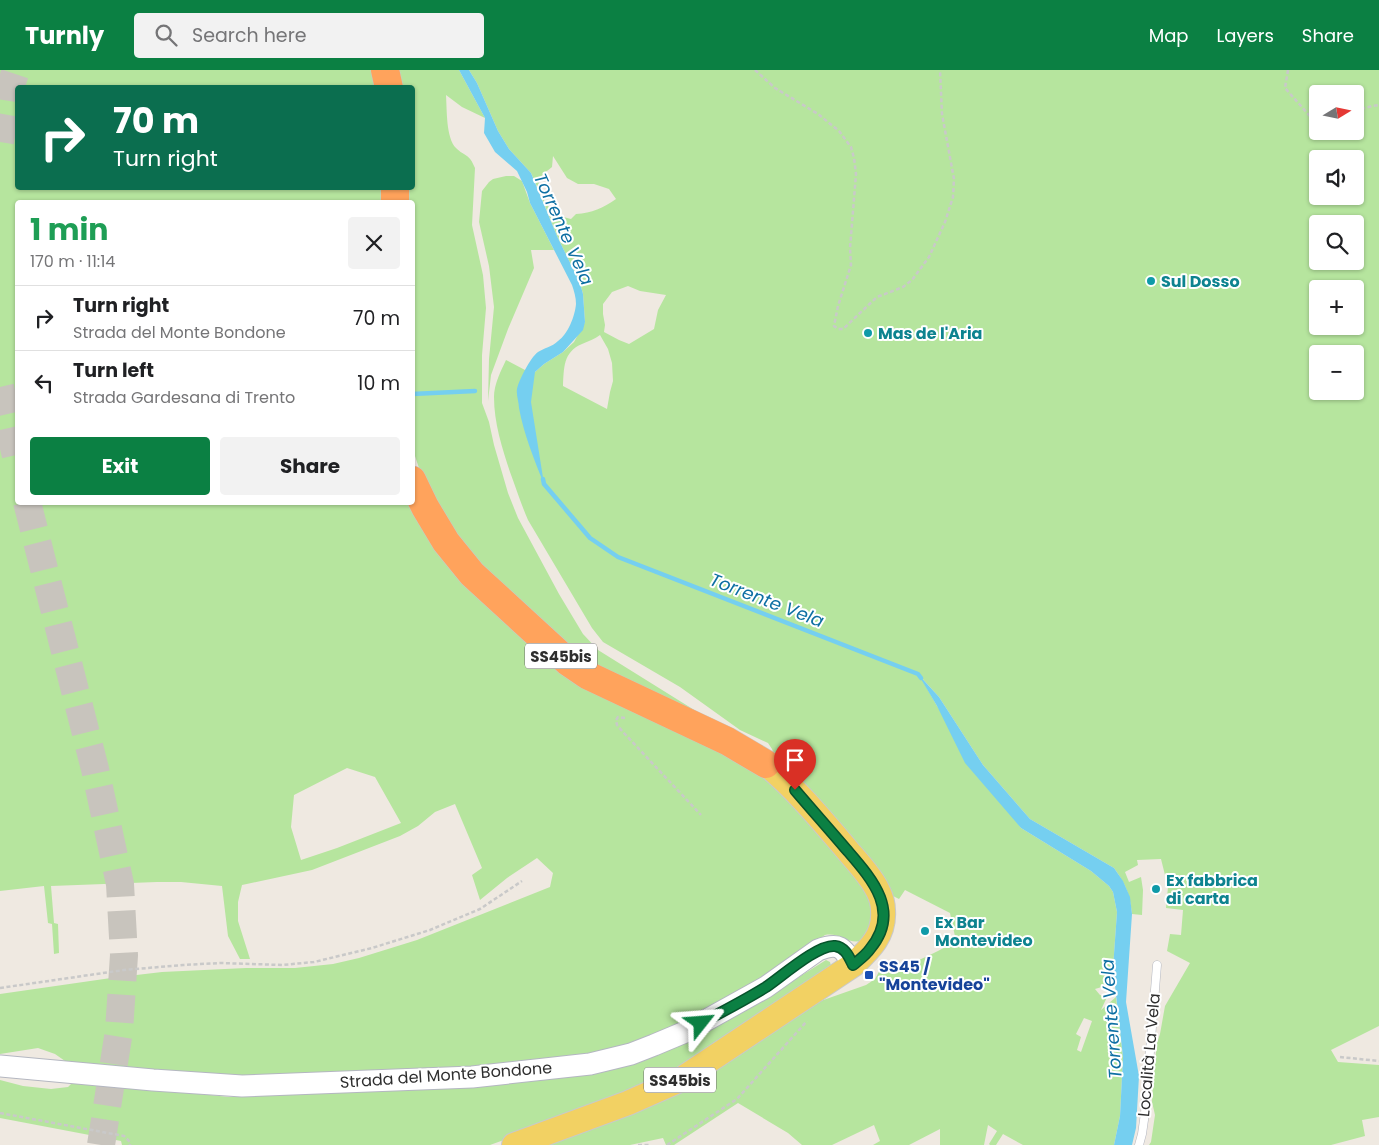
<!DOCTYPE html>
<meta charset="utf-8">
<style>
:root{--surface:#fff;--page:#f2f2f2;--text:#202124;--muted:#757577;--line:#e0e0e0;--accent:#0b8043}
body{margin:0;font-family:Poppins,sans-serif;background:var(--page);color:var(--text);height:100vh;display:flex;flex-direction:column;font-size:19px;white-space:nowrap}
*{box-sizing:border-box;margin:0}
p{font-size:16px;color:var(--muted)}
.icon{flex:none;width:28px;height:28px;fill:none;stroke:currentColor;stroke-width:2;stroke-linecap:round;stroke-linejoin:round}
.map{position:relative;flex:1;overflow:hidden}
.panel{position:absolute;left:15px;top:130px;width:400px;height:305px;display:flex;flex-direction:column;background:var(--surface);border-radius:5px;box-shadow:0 1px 4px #0004}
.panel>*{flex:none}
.guide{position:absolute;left:15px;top:15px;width:400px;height:105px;border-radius:5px;box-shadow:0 1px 4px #0004;background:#0b6e4f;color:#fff;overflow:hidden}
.needle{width:32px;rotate:80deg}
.buttons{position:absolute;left:1309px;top:15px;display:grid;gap:10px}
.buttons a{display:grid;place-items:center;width:55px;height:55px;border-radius:5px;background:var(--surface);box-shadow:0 1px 4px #0004;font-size:25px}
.pin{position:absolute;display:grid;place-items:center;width:42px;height:42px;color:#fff;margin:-51px -21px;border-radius:50% 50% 50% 0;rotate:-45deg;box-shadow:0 0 5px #0007}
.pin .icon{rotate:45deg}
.me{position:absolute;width:55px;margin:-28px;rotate:62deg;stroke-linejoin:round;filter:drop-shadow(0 0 4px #0008)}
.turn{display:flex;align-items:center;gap:18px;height:105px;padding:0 15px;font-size:22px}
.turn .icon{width:65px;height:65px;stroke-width:2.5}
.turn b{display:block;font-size:35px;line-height:42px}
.round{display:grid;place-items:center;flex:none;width:52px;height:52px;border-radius:5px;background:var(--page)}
.headline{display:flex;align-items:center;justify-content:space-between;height:85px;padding:0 15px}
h1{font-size:30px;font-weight:700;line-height:38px;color:#1e9e55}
.button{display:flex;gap:10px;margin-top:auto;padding:10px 15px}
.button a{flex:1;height:58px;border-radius:5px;background:var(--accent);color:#fff;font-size:20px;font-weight:700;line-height:58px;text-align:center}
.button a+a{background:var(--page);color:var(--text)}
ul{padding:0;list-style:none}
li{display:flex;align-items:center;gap:15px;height:65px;padding:0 15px;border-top:1px solid var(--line)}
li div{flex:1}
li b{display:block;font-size:19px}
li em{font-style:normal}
header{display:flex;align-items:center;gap:30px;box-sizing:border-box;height:70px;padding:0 25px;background:var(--accent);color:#fff}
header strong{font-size:24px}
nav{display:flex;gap:28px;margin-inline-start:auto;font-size:18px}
.search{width:350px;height:45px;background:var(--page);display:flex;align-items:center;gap:12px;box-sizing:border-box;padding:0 18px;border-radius:5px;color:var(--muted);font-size:19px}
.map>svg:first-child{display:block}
</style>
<header>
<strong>Turnly</strong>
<div class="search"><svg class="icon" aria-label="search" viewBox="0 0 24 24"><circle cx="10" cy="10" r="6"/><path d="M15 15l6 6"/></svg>Search here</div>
<nav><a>Map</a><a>Layers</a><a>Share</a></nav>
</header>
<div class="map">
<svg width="1379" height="1075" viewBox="0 0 1379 1075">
<rect width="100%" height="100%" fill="#efe9e1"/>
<!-- green -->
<path fill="#b6e59e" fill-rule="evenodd" d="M 0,0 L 377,0 L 381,17 L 18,18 L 18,118 L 386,118 L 386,132 L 18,132 L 18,432 L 412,432 L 490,535 L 775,709 L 870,823 L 873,854 L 861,871 C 847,874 839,862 825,865 L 770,904 L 656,967 L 587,986 L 525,994 L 384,1003 L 202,1007 L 65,991 L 55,984 L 38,978 L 0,984 L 0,924 L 111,908 L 162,902 L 246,898 L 295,898 L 333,894 L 359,888 L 417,870 L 550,817 L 553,803 L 537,788 L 507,808 L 480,830 L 472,805 L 482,798 L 455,734 L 435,742 L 418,756 L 400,766 L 312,800 L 242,815 L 238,832 L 238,851 L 250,889 L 240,889 L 228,866 L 222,816 L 181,812 L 157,812 L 51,816 L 54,853 L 58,854 L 59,883 L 54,884 L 52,854 L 48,853 L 44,816 L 0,821 ZM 347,698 L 375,707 L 401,753 L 337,778 L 301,790 L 291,757 L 294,725 Z
M 396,0 L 459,0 L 485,48 L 462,37 L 446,25 C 447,40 446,68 456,78 C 465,87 469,83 475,98 L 472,155 L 483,205 L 486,238 L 482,285 L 482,333 L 489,352 L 494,375 L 508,423 L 518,448 L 559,524 L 583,564 L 598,580 L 736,666 L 578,588 L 466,482 L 420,401 L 413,380 L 412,132 L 404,132 L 404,118 L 412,118 L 412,18 L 400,17 Z
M 469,0 L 1379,0 L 1379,956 L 1331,980 L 1338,992 L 1379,995 L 1379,1047 L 1362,1050 L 1365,1066 L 1331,1075 L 1149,1075 L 1151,1072 L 1155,1045 L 1152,1032 L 1153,1011 L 1157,973 L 1160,964 L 1165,936 L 1190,893 L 1167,881 L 1170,864 L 1181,865 L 1183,840 L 1166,838 L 1168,817 L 1161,789 L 1137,790 L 1138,795 L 1125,802 L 1129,812 L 1141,807 L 1143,820 L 1142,845 L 1132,844 C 1130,824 1126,815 1114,798 L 1030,749 L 983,695 L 939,627 L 920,606 L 937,636 L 1021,758 L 1091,801 L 1109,816 L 1113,822 L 1117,842 L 1113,898 L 1115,913 L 1095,919 L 1100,925 L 1107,927 L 1101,940 L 1116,927 L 1123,987 L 1120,1046 L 1114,1075 L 1023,1075 L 1003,1064 L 996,1075 L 990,1075 L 989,1074 L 997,1061 L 988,1055 L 984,1075 L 940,1075 L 940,1059 L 909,1075 L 873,1075 L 880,1071 L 874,1055 L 832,1075 L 802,1075 L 788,1063 L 738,1033 L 674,1075 L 666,1075 L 663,1068 L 630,1075 L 544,1075 L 812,934 L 866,915 L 875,909 L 880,900 C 908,897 932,885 956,871 L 950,843 L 905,820 L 899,829 L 891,825 L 777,693 L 772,679 L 768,673 L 740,660 L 680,617 L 603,572 L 592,558 L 528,450 C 521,434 516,418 510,402 C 502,378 494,353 494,327 C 494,314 501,301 506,290 L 525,300 L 527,306 L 535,302 L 544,294 L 563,282 L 574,272 L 585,252 L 583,224 L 580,213 L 557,166 L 541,126 C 550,140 555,145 571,149 L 576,144 C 592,143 603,138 616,129 L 609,119 L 594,114 L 578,114 L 567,108 L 553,86 L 552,97 C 542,105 537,107 539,121 L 531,103 L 509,79 L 498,61 L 477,13 ZM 1318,24 L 1355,24 L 1355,61 L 1318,61 ZM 1318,89 L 1355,89 L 1355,126 L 1318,126 ZM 1318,154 L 1355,154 L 1355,191 L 1318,191 ZM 628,216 L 640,221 L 666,225 L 658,240 L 654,259 L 629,274 L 619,270 L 604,262 L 605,255 L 603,244 L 603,234 L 612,222 ZM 1318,219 L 1355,219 L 1355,256 L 1318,256 ZM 600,265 L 608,279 L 612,293 L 613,311 L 610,322 L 607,339 L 563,316 C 564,298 563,282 582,274 C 588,271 595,269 600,265 ZM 1318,284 L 1355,284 L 1355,321 L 1318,321 ZM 1084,948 L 1092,951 L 1081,982 L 1077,980 L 1081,967 L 1076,964 Z
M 506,106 L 514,106 L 522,111 L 530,133 L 554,180 L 531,180 L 534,198 L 508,259 L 491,305 L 488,331 L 489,289 L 494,237 L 489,196 L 479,152 L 482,121 L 489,112 L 493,109 Z
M 826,890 L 830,892 L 831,896 L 672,1005 L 537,1058 L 490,1075 L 122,1075 L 121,1071 L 0,1048 L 0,1010 L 23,1016 L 51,1019 L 68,1017 L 74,1011 L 229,1027 L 354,1022 L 693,966 L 753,936 Z"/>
<!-- water -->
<path fill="#75cff0" d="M 459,0 L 469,0 L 477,13 L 498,61 L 509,79 L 531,103 L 557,166 L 580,213 L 583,224 L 585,252 L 583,260 L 563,282 L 544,294 L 535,302 L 531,332 L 544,414 C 534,389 524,365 519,338 C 519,332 516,325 517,319 C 519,310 530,288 538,282 C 544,278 552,277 558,271 C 568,264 575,246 576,234 C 576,227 574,221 572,215 L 530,133 L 527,122 L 517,101 L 495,82 L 484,63 L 485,48 Z
M 918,604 L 939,627 L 983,695 L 1030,749 L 1114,798 L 1123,811 L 1130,827 L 1132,844 L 1126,932 L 1139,1006 L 1136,1058 L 1132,1075 L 1114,1075 L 1120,1046 L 1123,987 L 1113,898 L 1117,842 L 1113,822 L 1109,816 L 1091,801 L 1021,758 L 965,693 L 937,636 Z"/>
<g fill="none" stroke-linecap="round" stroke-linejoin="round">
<!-- stream -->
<path stroke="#75cff0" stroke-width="4.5" d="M 412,324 L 475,321
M 543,409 L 544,414 L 590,468 L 618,487 L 918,604 L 921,608"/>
<!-- highway-tunnel -->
<path stroke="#c8c4bd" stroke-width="28" stroke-dasharray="28 14" stroke-linecap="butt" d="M 0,72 L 8,24 L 16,0
M 0,317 L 18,395
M 27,432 L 95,699 L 120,814 L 124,885 L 119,961 L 101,1075"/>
<defs>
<path id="lane" d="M 1139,1075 L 1142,1064 L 1145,1043 L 1157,895"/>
<path id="secondary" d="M 0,996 L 153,1010 L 242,1016 L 472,1007 L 590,994 L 631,984 L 654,975 L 685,962 L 766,917 L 818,880 C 839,872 843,877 853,895"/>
<path id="primary" d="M 514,1075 L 628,1033 L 680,1010 L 853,895 C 870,879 885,865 883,840 C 883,833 881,827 878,821 C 870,804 855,790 843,775 C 819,747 795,718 766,694"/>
<path id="highway" d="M 385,0 L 389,18
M 395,118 L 395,132
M 412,410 L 425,437 L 446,472 L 472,504 L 568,592 L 587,605 L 727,671 L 766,694"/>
</defs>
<!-- lane casing -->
<use href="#lane" stroke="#b4b7c1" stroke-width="9"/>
<!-- secondary casing -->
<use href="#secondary" stroke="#b4b7c1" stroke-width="23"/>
<!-- primary casing -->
<use href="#primary" stroke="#c9c9c9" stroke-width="26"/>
<!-- highway casing -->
<use href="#highway" stroke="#c9c9c9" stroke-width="29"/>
<!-- path -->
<path stroke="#c9c9c9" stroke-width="2.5" stroke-dasharray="4 2.5" stroke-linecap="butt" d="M 755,0 L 775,18 L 818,44 L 839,61 L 851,77 L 854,88 L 856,104 L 850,178 L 851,195 L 838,236 L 834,256 L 838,259 L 843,259 L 877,227 L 903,217 L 912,210 L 929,187 L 945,152 L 953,127 L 954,109 L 942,44 L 940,0
M 1288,0 L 1285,18 L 1316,53 L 1318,53
M 1355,41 L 1372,36 L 1379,35
M 625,648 L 618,647 L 616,650 L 617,655 L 623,662 L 701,745
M 0,918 L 124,900 L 183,895 L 220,893 L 282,895 L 314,892 L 372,878 L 430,860 L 480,839 L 522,811
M 1340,987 L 1379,991
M 0,1043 L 124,1066 L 130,1072 L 130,1075
M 638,1075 L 651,1075
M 667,1075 L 737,1029 L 807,951"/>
<!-- lane -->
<use href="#lane" stroke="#fff" stroke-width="8"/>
<!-- secondary -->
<use href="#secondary" stroke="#fff" stroke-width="21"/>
<!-- primary -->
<use href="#primary" stroke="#f2d163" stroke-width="24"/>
<!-- highway -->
<use href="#highway" stroke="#ffa35c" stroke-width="28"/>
</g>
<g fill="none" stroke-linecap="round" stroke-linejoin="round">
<defs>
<path id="route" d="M 701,953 C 722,942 745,930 766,917 C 781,907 818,874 835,876 C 845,877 849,887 853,895 C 859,890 866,885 870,879 C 902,841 871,808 846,779 C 829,759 812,740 795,720"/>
</defs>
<!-- route casing -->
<use href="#route" stroke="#07532c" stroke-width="12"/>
<!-- route -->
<use href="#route" stroke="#0b8043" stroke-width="9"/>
</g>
<!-- markers -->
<g fill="#0f9aa8" stroke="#fff" stroke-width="2">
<circle cx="1151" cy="211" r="5"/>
<circle cx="868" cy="263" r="5"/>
<circle cx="1156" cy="819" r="5"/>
<circle cx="925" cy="861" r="5"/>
</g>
<rect fill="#1a4fb4" stroke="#fff" stroke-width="2" x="864" y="900" width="10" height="10" rx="2.5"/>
<g text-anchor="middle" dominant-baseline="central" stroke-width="4" stroke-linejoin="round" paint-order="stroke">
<!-- shield labels -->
<g fill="#fff" stroke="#6d6d6d" stroke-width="1">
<rect x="525" y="573.5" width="72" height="25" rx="4"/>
<rect x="644" y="997.5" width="72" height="25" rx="4"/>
</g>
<g font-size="15" font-weight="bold" fill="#2e2e2e">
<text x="561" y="586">SS45bis</text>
<text x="680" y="1010">SS45bis</text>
</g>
<!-- culture labels -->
<g font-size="16" font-weight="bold" fill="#0d838f" stroke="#fff" text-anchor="start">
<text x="1161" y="211">Sul Dosso</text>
<text x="878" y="263">Mas de l'Aria</text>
<text x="1166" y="810">Ex fabbrica<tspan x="1166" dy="18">di carta</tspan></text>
<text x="935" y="852">Ex Bar<tspan x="935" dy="18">Montevideo</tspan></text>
</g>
<!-- transit labels -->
<g font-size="16" font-weight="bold" fill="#164399" stroke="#fff" text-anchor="start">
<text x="879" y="896">SS45 /<tspan x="879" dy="18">"Montevideo"</tspan></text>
</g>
<!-- street labels -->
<g font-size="16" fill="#2e2e2e" stroke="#fff">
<text transform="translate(1149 985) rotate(-85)">Località La Vela</text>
<text transform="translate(446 1005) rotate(-4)">Strada del Monte Bondone</text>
</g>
<!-- water labels -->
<g font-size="18" font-style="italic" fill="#0d6fa3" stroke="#fff">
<text transform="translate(564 159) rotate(66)">Torrente Vela</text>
<text transform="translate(767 530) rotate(21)">Torrente Vela</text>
<text transform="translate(1111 949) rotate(-94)">Torrente Vela</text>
</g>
</g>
</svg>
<div class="buttons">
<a><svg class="needle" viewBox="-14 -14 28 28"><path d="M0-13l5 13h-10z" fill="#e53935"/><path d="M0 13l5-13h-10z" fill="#757577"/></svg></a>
<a><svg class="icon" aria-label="sound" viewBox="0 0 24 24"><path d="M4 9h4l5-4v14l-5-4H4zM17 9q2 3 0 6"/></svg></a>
<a><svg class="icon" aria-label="search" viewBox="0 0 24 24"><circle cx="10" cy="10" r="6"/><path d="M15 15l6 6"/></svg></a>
<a>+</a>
<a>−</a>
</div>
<div class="pin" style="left:795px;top:720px;background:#d93025"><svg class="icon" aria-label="arrive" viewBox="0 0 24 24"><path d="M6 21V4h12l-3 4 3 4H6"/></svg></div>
<svg class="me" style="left:701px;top:953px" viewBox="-20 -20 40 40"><path d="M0-17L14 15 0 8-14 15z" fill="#0b8043" stroke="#fff" stroke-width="4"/></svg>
<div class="guide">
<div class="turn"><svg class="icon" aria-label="right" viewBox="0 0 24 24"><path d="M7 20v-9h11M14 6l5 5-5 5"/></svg><div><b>70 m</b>Turn right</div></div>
</div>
<section class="panel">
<div class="headline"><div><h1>1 min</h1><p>170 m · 11:14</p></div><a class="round"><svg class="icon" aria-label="close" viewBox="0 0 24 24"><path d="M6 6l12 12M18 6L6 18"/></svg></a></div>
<ul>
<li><svg class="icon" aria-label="right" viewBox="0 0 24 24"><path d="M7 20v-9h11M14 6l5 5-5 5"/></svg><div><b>Turn right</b><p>Strada del Monte Bondone</p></div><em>70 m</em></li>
<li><svg class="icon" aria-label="left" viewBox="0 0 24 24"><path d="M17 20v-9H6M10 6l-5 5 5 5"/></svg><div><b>Turn left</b><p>Strada Gardesana di Trento</p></div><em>10 m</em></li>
</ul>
<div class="button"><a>Exit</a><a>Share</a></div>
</section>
</div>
